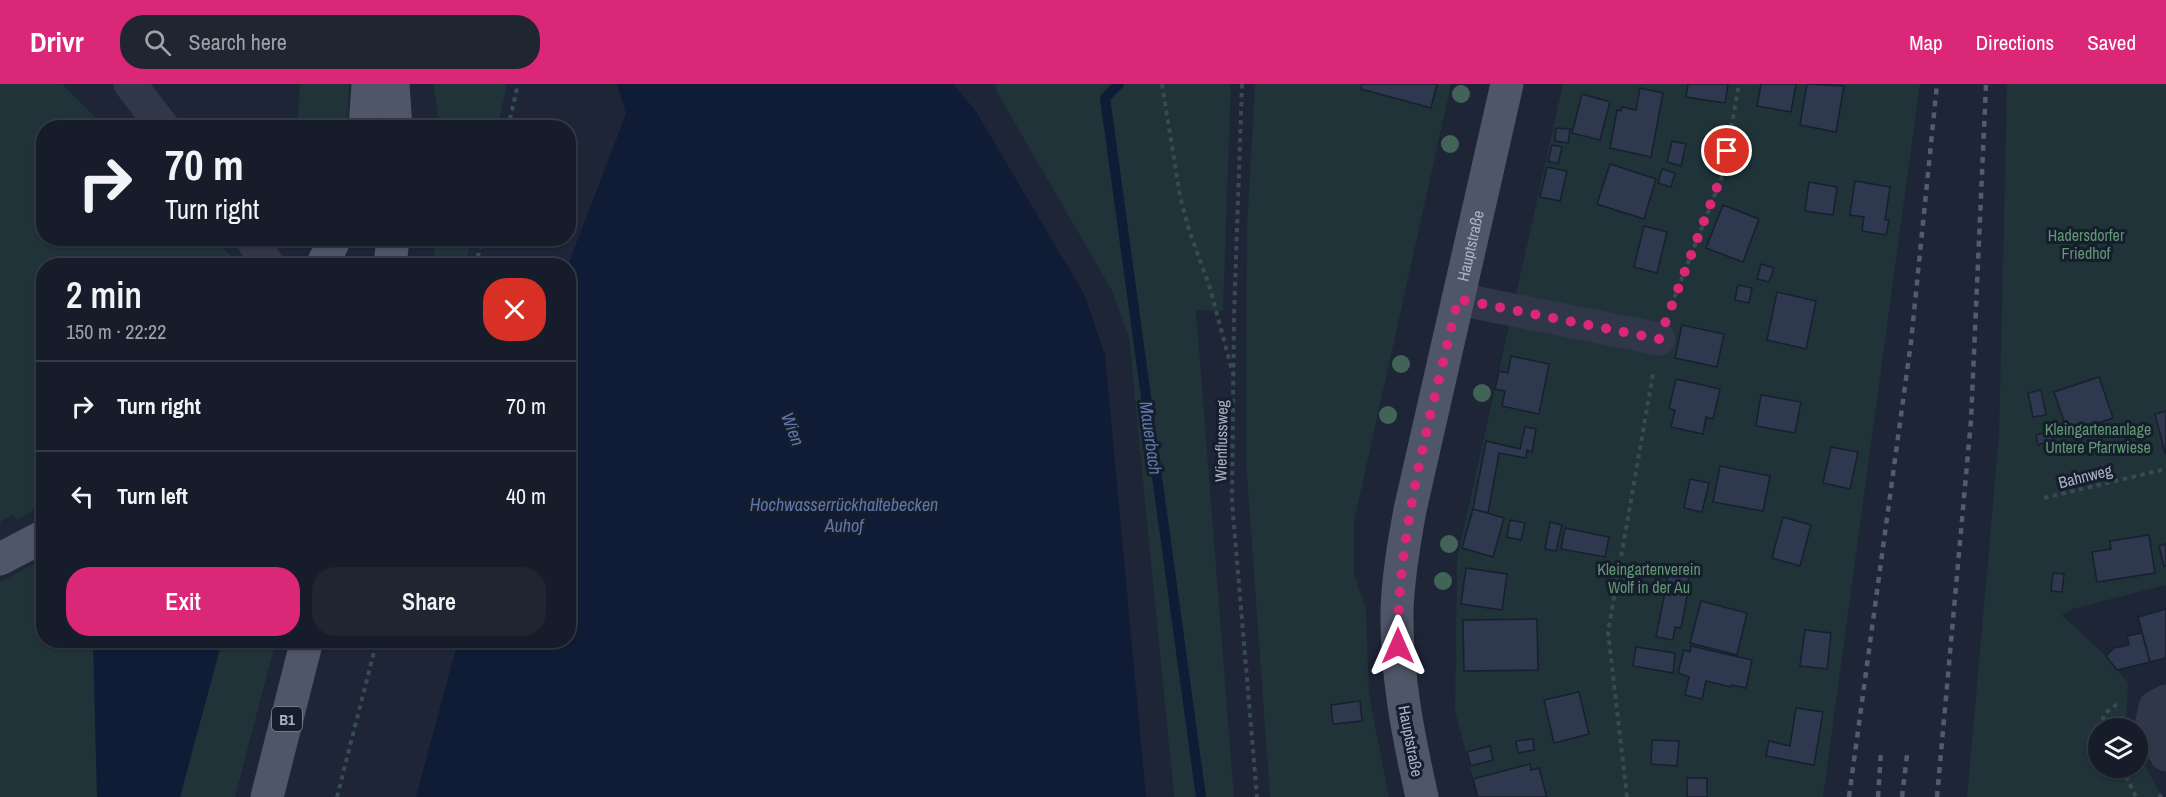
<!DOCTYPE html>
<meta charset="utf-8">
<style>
:root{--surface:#161c29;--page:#1f2531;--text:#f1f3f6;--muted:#9ea1a8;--line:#353a46;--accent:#db2777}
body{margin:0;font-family:"Archivo Narrow",sans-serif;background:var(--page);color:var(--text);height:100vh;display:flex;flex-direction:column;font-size:22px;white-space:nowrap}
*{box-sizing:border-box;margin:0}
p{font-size:20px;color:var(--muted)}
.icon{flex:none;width:33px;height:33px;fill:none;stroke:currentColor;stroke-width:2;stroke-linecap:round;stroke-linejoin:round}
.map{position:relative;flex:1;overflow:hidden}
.details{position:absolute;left:36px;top:174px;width:540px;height:390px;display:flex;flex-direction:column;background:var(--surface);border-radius:24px;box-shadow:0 2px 4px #0004,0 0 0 2px var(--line)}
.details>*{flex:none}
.banner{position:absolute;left:36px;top:36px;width:540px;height:126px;border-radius:24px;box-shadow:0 2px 4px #0004,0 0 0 2px var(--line);background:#161c29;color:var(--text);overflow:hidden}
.fabs{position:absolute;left:2088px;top:634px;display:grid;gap:12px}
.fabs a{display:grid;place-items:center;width:60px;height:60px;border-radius:50%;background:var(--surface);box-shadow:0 2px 4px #0004,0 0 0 2px var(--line);font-size:30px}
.pin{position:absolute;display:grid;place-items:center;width:51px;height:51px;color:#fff;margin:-26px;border:3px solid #fff;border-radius:50%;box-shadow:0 2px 6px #0007}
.me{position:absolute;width:66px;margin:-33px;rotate:0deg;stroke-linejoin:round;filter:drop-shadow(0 0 4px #0008)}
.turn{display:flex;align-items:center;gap:21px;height:126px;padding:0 30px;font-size:27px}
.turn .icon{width:78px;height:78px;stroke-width:2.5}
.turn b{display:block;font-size:42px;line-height:51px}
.round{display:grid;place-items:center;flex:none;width:63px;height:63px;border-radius:24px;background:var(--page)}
.summary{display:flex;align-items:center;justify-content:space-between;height:102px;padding:0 30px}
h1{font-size:36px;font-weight:600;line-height:45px}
.button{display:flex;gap:12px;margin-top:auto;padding:12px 30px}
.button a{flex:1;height:69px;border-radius:24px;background:var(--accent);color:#fff;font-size:24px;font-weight:600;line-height:69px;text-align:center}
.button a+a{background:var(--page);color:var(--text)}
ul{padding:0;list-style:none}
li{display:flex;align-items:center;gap:18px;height:90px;padding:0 30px;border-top:2px solid var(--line)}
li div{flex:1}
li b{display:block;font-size:22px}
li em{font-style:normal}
header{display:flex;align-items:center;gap:36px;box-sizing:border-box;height:84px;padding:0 30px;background:var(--accent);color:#fff}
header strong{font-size:28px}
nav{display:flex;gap:33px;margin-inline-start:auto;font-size:21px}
.search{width:420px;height:54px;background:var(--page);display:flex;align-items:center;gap:15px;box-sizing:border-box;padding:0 21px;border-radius:24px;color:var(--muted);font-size:22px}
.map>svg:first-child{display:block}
</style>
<header>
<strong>Drivr</strong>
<div class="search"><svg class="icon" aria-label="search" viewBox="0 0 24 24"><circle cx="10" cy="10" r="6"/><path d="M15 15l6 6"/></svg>Search here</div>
<nav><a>Map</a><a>Directions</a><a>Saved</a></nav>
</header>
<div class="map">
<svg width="2166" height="713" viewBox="0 0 2166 713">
<rect width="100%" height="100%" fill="#1d2537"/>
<!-- green -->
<path fill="#1f3338" d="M 0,0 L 62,0 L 105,43 L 44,44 L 44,154 L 214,155 L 240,181 L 44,182 L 43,419 L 17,437 L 14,431 L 1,437 L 0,444 Z
M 300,0 L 349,0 L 347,43 L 297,43 Z
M 433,0 L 507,0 L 498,43 L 440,43 Z
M 995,0 L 1231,0 L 1223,227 L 1196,226 L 1234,713 L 1174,713 L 1129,253 L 1111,205 L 997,8 Z
M 1255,0 L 1451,0 L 1354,438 L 1354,491 L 1366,525 L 1369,610 L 1389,713 L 1270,713 L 1246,378 L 1247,142 Z
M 1563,0 L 1920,0 L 1823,713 L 1478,713 L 1455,628 L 1457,474 Z
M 2007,0 L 2166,0 L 2166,501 L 2072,525 L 2062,531 L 2106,572 L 2128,599 L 2126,645 L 2098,645 L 2098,684 L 2138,684 L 2138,669 L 2162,713 L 1967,713 L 1999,351 Z
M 435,155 L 471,155 L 465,181 L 433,181 Z
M 43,475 L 44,556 L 276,557 L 235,713 L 0,713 L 0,498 Z"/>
<!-- water -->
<path fill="#101b35" d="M 617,0 L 953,0 L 975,26 L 1084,210 L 1105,271 L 1146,713 L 416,713 L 458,557 L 568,556 L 568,181 L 626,30 Z
M 93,557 L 222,557 L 180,713 L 97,713 Z"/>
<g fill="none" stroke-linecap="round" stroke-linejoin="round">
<!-- stream -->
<path stroke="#101b35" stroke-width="10" d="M 1119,0 L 1105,14 L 1201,713"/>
</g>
<!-- building -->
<path fill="#2e384f" stroke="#181f2e" stroke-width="1.5" d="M 1362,0 L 1437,0 L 1431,24 L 1361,5 Z
M 1688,0 L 1728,0 L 1725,19 L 1686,13 Z
M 1761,0 L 1796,0 L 1791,28 L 1757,22 Z
M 1807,0 L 1844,2 L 1836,48 L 1800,41 Z
M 1640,4 L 1663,9 L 1651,73 L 1610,64 L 1617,26 L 1621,27 L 1622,23 L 1636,26 Z
M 1582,10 L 1610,18 L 1600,56 L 1572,49 Z
M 1556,44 L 1570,45 L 1568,59 L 1555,57 Z
M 1672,57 L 1686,60 L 1681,82 L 1667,78 Z
M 1552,61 L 1562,63 L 1558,80 L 1548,77 Z
M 1610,80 L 1656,95 L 1644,135 L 1597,120 Z
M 1547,83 L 1567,87 L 1560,117 L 1540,113 Z
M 1662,85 L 1675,89 L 1671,103 L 1658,99 Z
M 1855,97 L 1890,103 L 1885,136 L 1889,136 L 1886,151 L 1862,147 L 1864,133 L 1850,131 Z
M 1809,98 L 1837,103 L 1833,131 L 1805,127 Z
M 1723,121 L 1759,135 L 1743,178 L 1706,164 Z
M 1644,142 L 1667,148 L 1657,189 L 1634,183 Z
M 1761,180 L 1774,184 L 1769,198 L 1757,195 Z
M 1738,201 L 1752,204 L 1749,219 L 1735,216 Z
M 1777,208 L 1816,217 L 1806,265 L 1767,256 Z
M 1682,241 L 1724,250 L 1717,283 L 1675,274 Z
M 1511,272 L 1549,280 L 1539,330 L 1502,322 L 1505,307 L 1495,305 L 1499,287 L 1508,289 Z
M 2099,293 L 2113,334 L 2068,349 L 2054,308 Z
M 1676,295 L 1720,305 L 1713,335 L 1706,333 L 1703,350 L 1671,343 L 1675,326 L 1669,325 Z
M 2041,306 L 2046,331 L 2033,333 L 2028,309 Z
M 1761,311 L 1801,318 L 1795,349 L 1756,342 Z
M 2166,327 L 2166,369 L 2165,369 L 2155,330 Z
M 1525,343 L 1536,345 L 1532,368 L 1527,366 L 1526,374 L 1499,369 L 1488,429 L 1473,425 L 1486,357 L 1520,365 Z
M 2050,347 L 2053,356 L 2038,361 L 2036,351 Z
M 1831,363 L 1858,368 L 1850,405 L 1823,399 Z
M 1720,382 L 1770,392 L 1763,427 L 1713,418 Z
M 1690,395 L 1709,399 L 1702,428 L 1684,424 Z
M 1473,425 L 1504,434 L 1493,473 L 1462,464 Z
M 1783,433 L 1811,441 L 1800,482 L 1772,474 Z
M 1510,436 L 1525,439 L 1521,456 L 1507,453 Z
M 1550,438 L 1562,441 L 1556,467 L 1545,465 Z
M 1565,444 L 1609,453 L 1605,473 L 1561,465 Z
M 2149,451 L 2155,489 L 2097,498 L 2092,468 L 2111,465 L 2110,457 Z
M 2166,460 L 2166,482 L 2164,482 L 2159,462 Z
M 1466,484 L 1507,490 L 1502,526 L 1461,520 Z
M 1669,488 L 1689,492 L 1687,501 L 1689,502 L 1681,544 L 1675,543 L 1673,556 L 1656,553 Z
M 2053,489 L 2064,490 L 2062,508 L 2051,507 Z
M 1701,517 L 1747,529 L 1737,571 L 1690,559 Z
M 2166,525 L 2166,574 L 2150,578 L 2138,533 Z
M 1537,535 L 1538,586 L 1464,587 L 1463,536 Z
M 1805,546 L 1831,549 L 1827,585 L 1800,582 Z
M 2142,549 L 2150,578 L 2117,586 L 2106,572 L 2114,564 L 2129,561 L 2127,552 Z
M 1691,562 L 1752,576 L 1746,604 L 1732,601 L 1731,603 L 1706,597 L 1702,615 L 1685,611 L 1689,593 L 1678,589 L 1684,566 L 1690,568 Z
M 1636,563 L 1675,569 L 1673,589 L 1633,582 Z
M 1579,608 L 1589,650 L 1554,659 L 1544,616 Z
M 1360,617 L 1362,637 L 1333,640 L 1331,621 Z
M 1796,624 L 1823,628 L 1814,681 L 1766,672 L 1769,657 L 1790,662 Z
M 1533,655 L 1534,666 L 1518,669 L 1516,657 Z
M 1652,656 L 1679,657 L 1677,682 L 1651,680 Z
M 1490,662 L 1493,676 L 1471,682 L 1467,668 Z
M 1530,680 L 1531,686 L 1539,684 L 1547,713 L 1478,713 L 1473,695 Z
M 1687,694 L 1707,694 L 1707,713 L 1687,713 Z"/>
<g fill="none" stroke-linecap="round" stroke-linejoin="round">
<!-- path -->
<path stroke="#374c51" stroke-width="4" stroke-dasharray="4.5 4.5" stroke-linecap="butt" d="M 1162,0 L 1180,112 L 1189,146 L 1210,204 L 1233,290
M 1242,0 L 1234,232 L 1232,418 L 1257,713
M 508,44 L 518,0
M 476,182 L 482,154
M 1671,222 L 1723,90 L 1739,0
M 2044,414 L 2166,385
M 2101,645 L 2104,630 L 2120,618
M 2122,684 L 2136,713
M 337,713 L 377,556
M 1627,713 L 1608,548 L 1653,290
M 2158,713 L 2166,709"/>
<!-- minor -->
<path stroke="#303748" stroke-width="33" d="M 130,0 L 164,44
M 251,154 L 269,182
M 1458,215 L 1659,255
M 2166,617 L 2155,623 L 2151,642 L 2166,671"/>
<!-- major -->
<g stroke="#4e5668" stroke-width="33">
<path d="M 393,0 L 396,44"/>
<path d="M 365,44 L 368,0"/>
<path d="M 322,182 L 335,154"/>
<path d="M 390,182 L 393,154"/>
<path d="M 0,475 L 44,452"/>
<path d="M 267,713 L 307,556"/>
<path id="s1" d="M 1422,713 C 1408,651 1396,590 1397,526 C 1398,493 1404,459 1410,426 L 1507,0"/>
</g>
<!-- rail -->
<path stroke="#525b70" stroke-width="4.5" stroke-dasharray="6 6" stroke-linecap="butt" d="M 1849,713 L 1911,258 L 1937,0
M 1878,713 L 1881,667
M 1902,713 L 1907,671
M 1937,713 L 1971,336 L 1986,0"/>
</g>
<!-- trees -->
<g fill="#426458">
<circle cx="1461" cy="10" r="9"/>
<circle cx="1450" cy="60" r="9"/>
<circle cx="1401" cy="280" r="9"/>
<circle cx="1482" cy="309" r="9"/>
<circle cx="1388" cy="331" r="9"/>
<circle cx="1449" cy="460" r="9"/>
<circle cx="1443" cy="497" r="9"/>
</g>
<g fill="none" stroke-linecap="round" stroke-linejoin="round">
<!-- route -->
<path stroke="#db2777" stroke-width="10" stroke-dasharray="0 18" d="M 1398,562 C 1397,444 1432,329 1458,215 L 1659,255 L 1722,90 L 1727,67"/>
</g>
<g text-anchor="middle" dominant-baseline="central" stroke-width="6" stroke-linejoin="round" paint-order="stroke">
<!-- shield labels -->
<rect fill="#161d2c" stroke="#7e8597" stroke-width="1.5" x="272" y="623" width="30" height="24" rx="4.5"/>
<g font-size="15" font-weight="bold" fill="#aab1c5">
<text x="287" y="635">B1</text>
</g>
<!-- park labels -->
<g font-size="16" fill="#609773" stroke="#161d2c">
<text x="2086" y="151">Hadersdorfer<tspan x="2086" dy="18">Friedhof</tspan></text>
<text x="2098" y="345">Kleingartenanlage<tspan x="2098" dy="18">Untere Pfarrwiese</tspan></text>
<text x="1649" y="485">Kleingartenverein<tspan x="1649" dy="18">Wolf in der Au</tspan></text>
</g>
<!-- street labels -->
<g font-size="16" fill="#aab1c5" stroke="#161d2c">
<text stroke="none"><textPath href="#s1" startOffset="561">Hauptstraße</textPath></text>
<text transform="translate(1221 357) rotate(-89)">Wienflussweg</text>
<text transform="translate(2085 392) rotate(-14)">Bahnweg</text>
<text transform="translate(1411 657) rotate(79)">Hauptstraße</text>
</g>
<!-- water labels -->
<g font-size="18" font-style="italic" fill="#5f76a9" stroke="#161d2c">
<text transform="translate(793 345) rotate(69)">Wien</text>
<text transform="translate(1151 354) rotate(82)">Mauerbach</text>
<text x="844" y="420">Hochwasserrückhaltebecken<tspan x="844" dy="21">Auhof</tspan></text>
</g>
</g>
</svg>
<div class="fabs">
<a><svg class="icon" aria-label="layers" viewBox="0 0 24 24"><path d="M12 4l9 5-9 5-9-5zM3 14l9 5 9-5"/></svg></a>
</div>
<div class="pin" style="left:1727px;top:67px;background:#d93025"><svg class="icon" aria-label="arrive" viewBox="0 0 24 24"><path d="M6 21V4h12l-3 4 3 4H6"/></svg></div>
<svg class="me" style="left:1398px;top:562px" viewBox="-20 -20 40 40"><path d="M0-17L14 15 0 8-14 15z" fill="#db2777" stroke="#fff" stroke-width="4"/></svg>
<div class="banner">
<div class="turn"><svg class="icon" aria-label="right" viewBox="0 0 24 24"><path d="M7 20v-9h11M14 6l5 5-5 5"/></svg><div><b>70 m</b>Turn right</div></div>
</div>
<section class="details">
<div class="summary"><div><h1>2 min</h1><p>150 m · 22:22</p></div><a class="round" style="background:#d93025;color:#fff"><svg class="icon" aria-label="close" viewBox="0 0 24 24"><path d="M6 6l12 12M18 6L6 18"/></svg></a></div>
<ul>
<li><svg class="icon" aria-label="right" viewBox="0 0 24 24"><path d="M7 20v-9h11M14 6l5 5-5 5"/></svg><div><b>Turn right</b></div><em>70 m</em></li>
<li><svg class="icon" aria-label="left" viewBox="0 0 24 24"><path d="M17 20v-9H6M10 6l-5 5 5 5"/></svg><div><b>Turn left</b></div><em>40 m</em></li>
</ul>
<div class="button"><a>Exit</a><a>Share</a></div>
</section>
</div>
